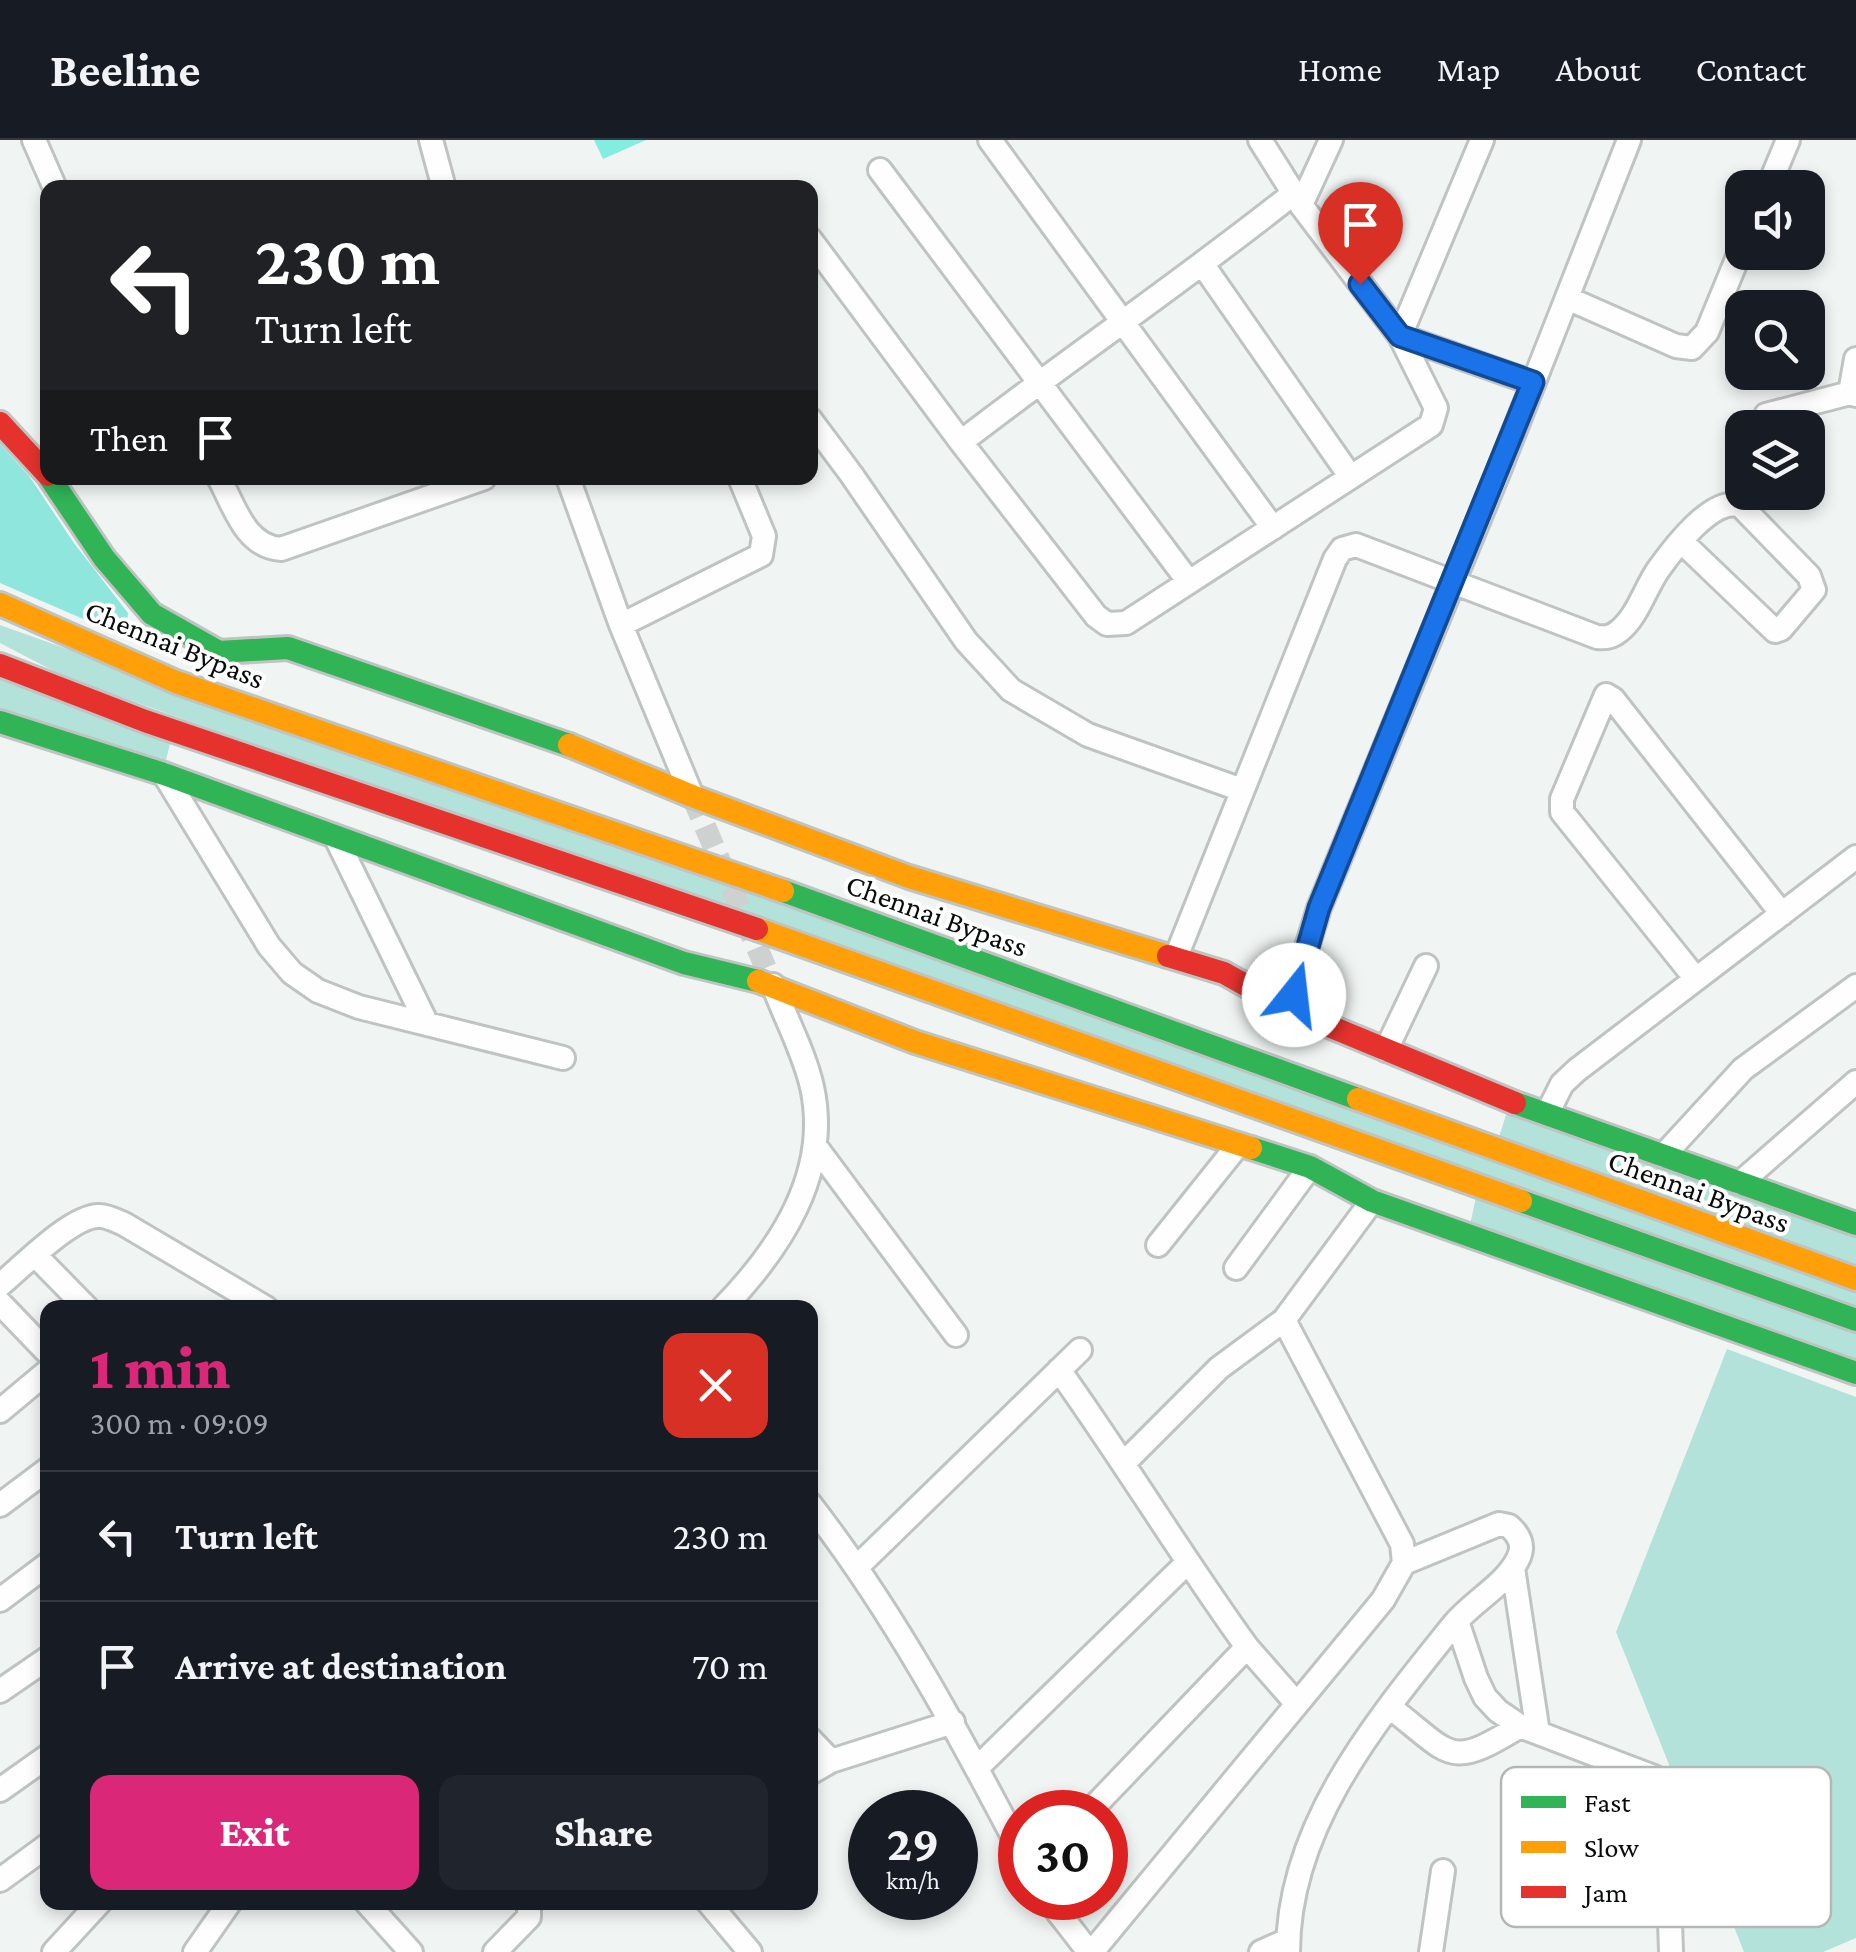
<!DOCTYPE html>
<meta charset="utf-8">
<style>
:root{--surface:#171b24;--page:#20242c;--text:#f1f3f6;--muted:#9ea1a6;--line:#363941;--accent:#db2777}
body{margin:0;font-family:"Crimson Pro",serif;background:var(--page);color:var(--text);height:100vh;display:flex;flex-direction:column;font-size:38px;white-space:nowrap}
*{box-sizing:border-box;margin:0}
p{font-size:32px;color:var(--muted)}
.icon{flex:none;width:55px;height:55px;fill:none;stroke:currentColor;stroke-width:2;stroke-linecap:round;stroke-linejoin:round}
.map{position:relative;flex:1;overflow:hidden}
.sheet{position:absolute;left:40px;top:1160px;width:778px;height:610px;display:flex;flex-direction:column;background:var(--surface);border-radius:20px;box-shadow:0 5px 15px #0003}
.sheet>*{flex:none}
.guide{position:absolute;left:40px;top:40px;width:778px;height:305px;border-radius:20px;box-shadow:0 5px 15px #0003;background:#202124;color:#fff;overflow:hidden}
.fabs{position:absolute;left:1725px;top:30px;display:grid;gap:20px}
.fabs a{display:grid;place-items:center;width:100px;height:100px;border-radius:20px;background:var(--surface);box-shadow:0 5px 15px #0003;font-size:50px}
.speed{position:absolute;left:848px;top:1650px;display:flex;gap:20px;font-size:50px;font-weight:700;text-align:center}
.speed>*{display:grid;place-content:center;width:130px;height:130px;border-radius:50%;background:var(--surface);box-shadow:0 5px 15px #0003;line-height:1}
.speed small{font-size:25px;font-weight:400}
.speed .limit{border:15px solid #d22;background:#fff;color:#111}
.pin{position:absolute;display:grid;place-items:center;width:85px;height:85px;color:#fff;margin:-102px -42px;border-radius:50% 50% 50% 0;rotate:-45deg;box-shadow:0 0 10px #0007}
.pin .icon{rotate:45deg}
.me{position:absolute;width:110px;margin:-55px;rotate:16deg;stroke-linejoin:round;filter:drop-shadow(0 0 8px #0008)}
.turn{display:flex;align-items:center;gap:35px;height:210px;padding:0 50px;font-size:45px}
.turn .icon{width:130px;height:130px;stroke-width:2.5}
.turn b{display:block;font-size:70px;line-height:85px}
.then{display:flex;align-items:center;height:95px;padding:0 50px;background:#0003;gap:20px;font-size:38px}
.round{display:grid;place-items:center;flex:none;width:105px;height:105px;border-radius:20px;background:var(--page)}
.summary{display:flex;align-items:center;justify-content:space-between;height:170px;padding:0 50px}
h1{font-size:60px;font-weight:800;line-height:75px;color:var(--accent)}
.action{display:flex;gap:20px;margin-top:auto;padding:20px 50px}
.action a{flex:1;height:115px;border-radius:20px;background:var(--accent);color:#fff;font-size:40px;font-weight:800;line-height:115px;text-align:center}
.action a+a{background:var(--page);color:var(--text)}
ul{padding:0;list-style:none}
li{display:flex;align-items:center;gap:30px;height:130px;padding:0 50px;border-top:2px solid var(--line)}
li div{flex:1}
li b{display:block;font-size:38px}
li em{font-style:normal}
header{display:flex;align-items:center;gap:60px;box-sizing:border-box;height:140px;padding:0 50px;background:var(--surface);border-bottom:2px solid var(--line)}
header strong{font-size:48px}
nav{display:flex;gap:55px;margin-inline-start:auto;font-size:35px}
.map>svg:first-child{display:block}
</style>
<header>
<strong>Beeline</strong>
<nav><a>Home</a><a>Map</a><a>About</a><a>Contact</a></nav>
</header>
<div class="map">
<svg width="1856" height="1812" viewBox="0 0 1856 1812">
<rect width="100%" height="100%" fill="#f0f5f4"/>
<!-- green -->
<path fill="#b3e2db" d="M 0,485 L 1856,1149 L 1856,1170 L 67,538 L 0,503 Z
M 0,537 L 171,600 L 165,624 L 0,572 Z
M 1507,972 L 1856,1095 L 1856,1128 L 1499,997 Z
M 1476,1057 L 1856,1192 L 1856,1221 L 1470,1085 Z
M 1727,1209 L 1856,1257 L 1856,1798 L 1823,1812 L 1744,1812 L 1616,1492 Z"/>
<!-- forest -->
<path fill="#8ee6dc" d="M 0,304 L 29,336 L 74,403 L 128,473 L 125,497 L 0,443 Z"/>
<!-- water -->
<path fill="#83ede0" d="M 594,0 L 646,0 L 603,19 Z"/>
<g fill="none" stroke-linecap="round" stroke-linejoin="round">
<!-- street-tunnel -->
<path stroke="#cdd2d1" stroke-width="22" stroke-dasharray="22 11" stroke-linecap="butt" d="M 692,656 L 773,845"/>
<defs>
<path id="street" d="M 34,0 L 55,48
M 431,0 L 444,48
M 990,0 L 1273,388
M 1260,0 L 1301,65 L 1400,196 L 1533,243
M 880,30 L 1189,442
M 1768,48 L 1788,0
M 1301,65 L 1331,0
M 810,99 L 961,302 L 1096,476 L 1107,484 L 1126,483 L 1431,285 L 1436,268 L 1400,196 L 1482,0
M 1203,125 L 1350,336
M 1567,158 L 1676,206 L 1692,208 L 1707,192 L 1742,107
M 1850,253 L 1856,219
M 1766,275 L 1850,253 L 1856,255
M 810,279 L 851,334 L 966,501 L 1011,550 L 1088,595 L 1242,650
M 961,302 C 1071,217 1185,140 1294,53
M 219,338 C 234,365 245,407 281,409 L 484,338
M 568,338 L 621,485 L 692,656
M 621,485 L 761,415 L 764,396 L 740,338
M 164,634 L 269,806 L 292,833 L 318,851 L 359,867 L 563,918
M 337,700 L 427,884
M 1176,817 L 1335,419 L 1342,409 L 1356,405 L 1597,497 C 1606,498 1612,497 1619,491 C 1637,477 1645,449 1658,430 C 1673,409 1713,355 1741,366 L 1809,436 L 1814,450 L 1781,489 L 1775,491 L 1682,402
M 1696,839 L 1562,672 L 1562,659 L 1606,555 L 1613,559 L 1782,774
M 1288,869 L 1319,768 L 1498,333 L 1629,0
M 1386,910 L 1426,826
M 1548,972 L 1562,944 L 1577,930 L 1856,717
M 816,1007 L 956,1195
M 1663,1016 L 1743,929 L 1856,846
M 1740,1043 L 1856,942
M 1158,1105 L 1238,1005
M 36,1116 L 87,1168
M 1236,1128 L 1310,1027
M 0,1145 C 22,1127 73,1074 100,1076 C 107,1076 117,1081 124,1084 L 266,1168
M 0,1163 L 48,1213
M 723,1168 C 780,1109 831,1033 812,947 C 804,912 785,877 773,845
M 1059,1230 C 1124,1321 1182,1417 1247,1507 L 1089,1672
M 0,1271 L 48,1231
M 1125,1322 L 1219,1228 L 1284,1180 L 1372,1061
M 810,1364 C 893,1471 957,1590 1020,1710
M 0,1365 L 48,1329
M 858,1426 L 1080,1210
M 1513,1428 L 1538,1593
M 0,1460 L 48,1424
M 1457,1481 L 1476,1538 L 1485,1557 L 1498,1571 L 1520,1586 L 1654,1637 L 1662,1646 L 1666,1660 L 1671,1812
M 1247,1507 L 1297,1564
M 0,1551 L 48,1518
M 1391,1568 C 1453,1616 1448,1630 1520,1586
M 810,1599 L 831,1621
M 977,1628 L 1188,1422
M 810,1633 L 831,1621 L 953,1582
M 0,1650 L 48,1616
M 0,1740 L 48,1705
M 1047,1758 L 1089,1812
M 366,1762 L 411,1812
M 708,1762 L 750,1812
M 54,1812 L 100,1762
M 195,1812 L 230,1762
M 495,1812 L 529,1777 L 529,1762
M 1092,1812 L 1383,1460 L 1404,1423 L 1402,1404 L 1284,1180
M 1261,1812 L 1288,1800
M 1288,1812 C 1288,1684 1378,1579 1454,1484 C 1473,1461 1505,1445 1518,1419 C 1525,1405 1519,1395 1509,1386 L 1499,1384 L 1404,1423
M 1431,1812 L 1443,1731"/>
<path id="fast" d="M 50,338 L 104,418 L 152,474 L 219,512 L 288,508 L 569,605
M 0,582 L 164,634 L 684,823 L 758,841
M 783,751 L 1358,959
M 1515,963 L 1856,1084
M 1251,1008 L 1310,1027 L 1372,1061 L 1856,1233
M 1521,1061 L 1856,1180"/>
<path id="slow" d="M 0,464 L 176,542 L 783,751
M 569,605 L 692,656 L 909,737 L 1168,816
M 757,789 L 1521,1061
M 758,841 L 915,902 L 1251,1008
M 1358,959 L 1856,1139"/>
<path id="jam" d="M 0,283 L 48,335
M 0,525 L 145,581 L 757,789
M 1168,816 L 1224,833 L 1288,869 L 1515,963"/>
</defs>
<!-- street casing -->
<use href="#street" stroke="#bfc3c2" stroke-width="28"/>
<!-- fast casing -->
<use href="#fast" stroke="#bfc3c2" stroke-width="28"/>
<!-- slow casing -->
<use href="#slow" stroke="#bfc3c2" stroke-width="28"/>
<!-- jam casing -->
<use href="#jam" stroke="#bfc3c2" stroke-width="28"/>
<!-- street -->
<use href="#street" stroke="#fdfefd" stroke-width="22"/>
<!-- fast -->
<use href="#fast" stroke="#30b455" stroke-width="22"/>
<!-- slow -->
<use href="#slow" stroke="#ff9f0a" stroke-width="22"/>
<!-- jam -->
<use href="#jam" stroke="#e5322d" stroke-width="22"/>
</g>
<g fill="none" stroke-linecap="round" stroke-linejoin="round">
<defs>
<path id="route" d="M 1294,855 L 1319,768 L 1533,242 L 1400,196 L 1360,144"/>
</defs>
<!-- route casing -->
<use href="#route" stroke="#114b97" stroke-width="25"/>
<!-- route -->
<use href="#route" stroke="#1a73e8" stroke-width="18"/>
</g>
<g text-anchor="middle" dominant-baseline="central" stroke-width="8" stroke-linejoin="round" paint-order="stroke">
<!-- street labels -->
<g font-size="30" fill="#090c0b" stroke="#fff">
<text transform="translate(175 504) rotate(22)">Chennai Bypass</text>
<text transform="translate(937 775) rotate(20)">Chennai Bypass</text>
<text transform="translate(1699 1051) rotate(20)">Chennai Bypass</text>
</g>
</g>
<!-- legend -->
<rect x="1501" y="1627" width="330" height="160" rx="15" fill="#fff" stroke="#b5b6b6" stroke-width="2.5"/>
<rect x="1521" y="1656" width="45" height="12" fill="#30b455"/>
<rect x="1521" y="1701" width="45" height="12" fill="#ff9f0a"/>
<rect x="1521" y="1746" width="45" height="12" fill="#e5322d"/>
<g font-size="28" fill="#090c0b">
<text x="1584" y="1672">Fast</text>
<text x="1584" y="1717">Slow</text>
<text x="1584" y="1762">Jam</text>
</g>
</svg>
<div class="fabs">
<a><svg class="icon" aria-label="sound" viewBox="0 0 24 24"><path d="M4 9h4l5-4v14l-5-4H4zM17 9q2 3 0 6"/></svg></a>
<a><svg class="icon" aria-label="search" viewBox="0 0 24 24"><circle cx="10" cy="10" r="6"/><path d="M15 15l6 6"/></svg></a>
<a><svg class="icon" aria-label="layers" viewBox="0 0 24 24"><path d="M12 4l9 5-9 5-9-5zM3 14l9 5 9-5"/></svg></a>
</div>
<div class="speed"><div>29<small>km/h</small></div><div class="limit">30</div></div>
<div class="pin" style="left:1360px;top:144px;background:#d93025"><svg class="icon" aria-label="arrive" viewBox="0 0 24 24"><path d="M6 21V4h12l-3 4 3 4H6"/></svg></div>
<svg class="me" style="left:1294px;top:855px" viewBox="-20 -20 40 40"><circle r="19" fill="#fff"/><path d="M0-13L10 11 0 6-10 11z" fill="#1a73e8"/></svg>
<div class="guide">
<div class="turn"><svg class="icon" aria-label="left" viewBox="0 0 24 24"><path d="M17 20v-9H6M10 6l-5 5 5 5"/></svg><div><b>230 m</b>Turn left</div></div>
<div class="then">Then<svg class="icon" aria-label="arrive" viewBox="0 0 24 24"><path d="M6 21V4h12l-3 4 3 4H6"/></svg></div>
</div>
<section class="sheet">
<div class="summary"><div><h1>1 min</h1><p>300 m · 09:09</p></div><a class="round" style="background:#d93025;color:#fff"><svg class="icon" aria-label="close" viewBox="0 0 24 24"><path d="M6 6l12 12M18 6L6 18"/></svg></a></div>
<ul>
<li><svg class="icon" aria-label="left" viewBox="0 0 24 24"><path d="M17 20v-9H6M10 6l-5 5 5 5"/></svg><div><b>Turn left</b></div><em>230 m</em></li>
<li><svg class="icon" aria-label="arrive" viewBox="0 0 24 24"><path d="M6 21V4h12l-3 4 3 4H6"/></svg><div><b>Arrive at destination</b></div><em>70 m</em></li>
</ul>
<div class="action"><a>Exit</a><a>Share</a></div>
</section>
</div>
